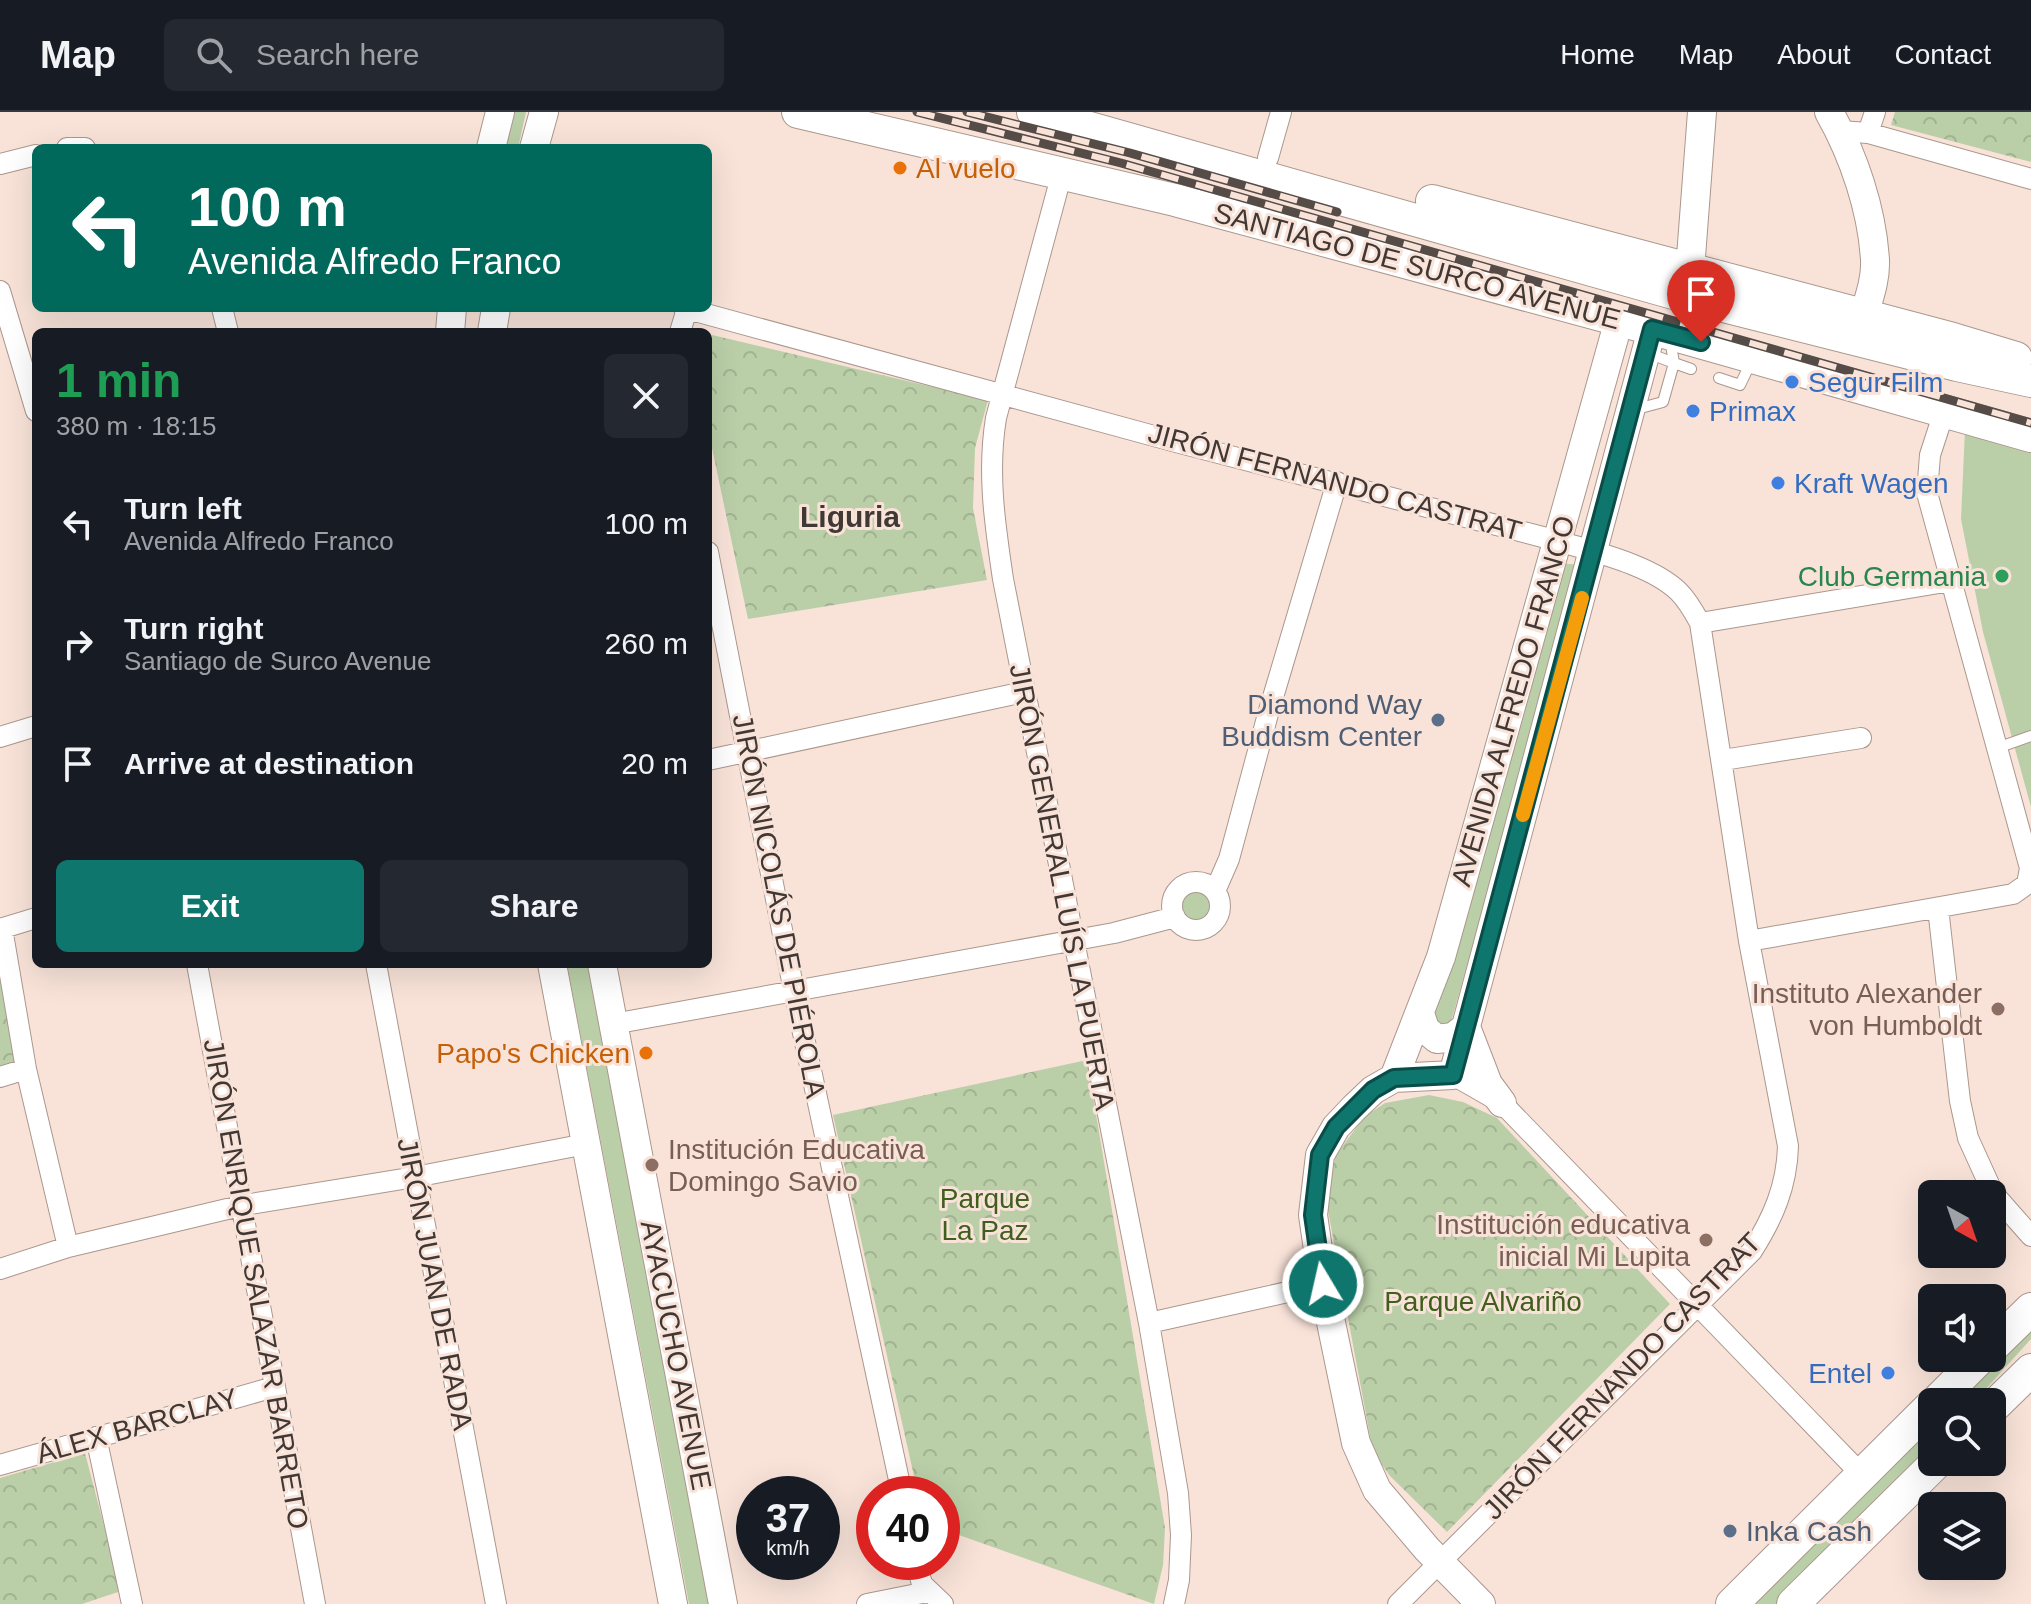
<!DOCTYPE html>
<meta charset="utf-8">
<style>
:root{--surface:#171b24;--page:#242831;--text:#f1f3f6;--muted:#9ea1a6;--line:#363941;--accent:#0f766e}
body{margin:0;font-family:Helvetica,sans-serif;background:var(--page);color:var(--text);height:100vh;display:flex;flex-direction:column;font-size:30px;white-space:nowrap}
*{box-sizing:border-box;margin:0}
p{font-size:26px;color:var(--muted)}
.icon{flex:none;width:44px;height:44px;fill:none;stroke:currentColor;stroke-width:2;stroke-linecap:round;stroke-linejoin:round}
.map{position:relative;flex:1;overflow:hidden}
.side{position:absolute;left:32px;top:216px;width:680px;height:640px;display:flex;flex-direction:column;background:var(--surface);border-radius:12px;box-shadow:0 8px 32px #0002}
.side>*{flex:none}
.top-card{position:absolute;left:32px;top:32px;width:680px;height:168px;border-radius:12px;box-shadow:0 8px 32px #0002;background:#00695c;color:#fff;overflow:hidden}
.needle{width:52px;rotate:140deg}
.tools{position:absolute;left:1918px;top:1068px;display:grid;gap:16px}
.tools a{display:grid;place-items:center;width:88px;height:88px;border-radius:12px;background:var(--surface);box-shadow:0 8px 32px #0002;font-size:40px}
.speed{position:absolute;left:736px;top:1364px;display:flex;gap:16px;font-size:40px;font-weight:700;text-align:center}
.speed>*{display:grid;place-content:center;width:104px;height:104px;border-radius:50%;background:var(--surface);box-shadow:0 8px 32px #0002;line-height:1}
.speed small{font-size:20px;font-weight:400}
.speed .limit{border:12px solid #d22;background:#fff;color:#111}
.pin{position:absolute;display:grid;place-items:center;width:68px;height:68px;color:#fff;margin:-82px -34px;border-radius:50% 50% 50% 0;rotate:-45deg;box-shadow:0 0 8px #0007}
.pin .icon{rotate:45deg}
.me{position:absolute;width:88px;margin:-44px;rotate:351deg;stroke-linejoin:round;filter:drop-shadow(0 0 6px #0008)}
.turn{display:flex;align-items:center;gap:28px;height:168px;padding:0 24px;font-size:36px}
.turn .icon{width:104px;height:104px;stroke-width:2.5}
.turn b{display:block;font-size:56px;line-height:68px}
.round{display:grid;place-items:center;flex:none;width:84px;height:84px;border-radius:12px;background:var(--page)}
.overview{display:flex;align-items:center;justify-content:space-between;height:136px;padding:0 24px}
h1{font-size:48px;font-weight:700;line-height:60px;color:#1e9e55}
.button{display:flex;gap:16px;margin-top:auto;padding:16px 24px}
.button a{flex:1;height:92px;border-radius:12px;background:var(--accent);color:#fff;font-size:32px;font-weight:700;line-height:92px;text-align:center}
.button a+a{background:var(--page);color:var(--text)}
ul{padding:0;list-style:none}
li{display:flex;align-items:center;gap:24px;height:120px;padding:0 24px}
li div{flex:1}
li b{display:block;font-size:30px}
li em{font-style:normal}
header{display:flex;align-items:center;gap:48px;box-sizing:border-box;height:112px;padding:0 40px;background:var(--surface);border-bottom:2px solid var(--line)}
header strong{font-size:38px}
nav{display:flex;gap:44px;margin-inline-start:auto;font-size:28px}
.search{width:560px;height:72px;background:var(--page);display:flex;align-items:center;gap:20px;box-sizing:border-box;padding:0 28px;border-radius:12px;color:var(--muted);font-size:30px}
.map>svg:first-child{display:block}
</style>
<header>
<strong>Map</strong>
<div class="search"><svg class="icon" aria-label="search" viewBox="0 0 24 24"><circle cx="10" cy="10" r="6"/><path d="M15 15l6 6"/></svg>Search here</div>
<nav><a>Home</a><a>Map</a><a>About</a><a>Contact</a></nav>
</header>
<div class="map">
<svg width="2031" height="1492" viewBox="0 0 2031 1492">
<defs>
<pattern id="forest-crowns" width="20" height="18" patternUnits="userSpaceOnUse" patternTransform="scale(2)"><rect width="20" height="18" fill="#bacfa8"/><path d="M2 6a3 3 0 1 1 6 0M12 15a3 3 0 1 1 6 0" fill="none" stroke="#a1b291"/></pattern>
</defs>
<rect width="100%" height="100%" fill="#f9e3d9"/>
<!-- grass -->
<path fill="#bacfa8" d="M 511,0 L 526,0 L 518,36 L 503,36 Z
M 1965,317 L 2031,338 L 2031,695 L 1983,520 L 1961,407 Z
M 1560,451 L 1580,453 L 1449,917 L 1440,920 L 1427,902 Z
M1181 793a15 15 0 1 1 30 0a15 15 0 1 1-30 0Z
M 567,852 L 591,852 L 713,1492 L 689,1492 Z
M 2031,1219 L 2031,1227 L 1974,1290 L 1954,1290 Z
M 1932,1311 L 1932,1336 L 1887,1386 L 1776,1492 L 1749,1492 Z"/>
<!-- forest -->
<path fill="url(#forest-crowns)" d="M 1895,0 L 2031,0 L 2031,50 L 1891,13 Z
M 708,222 L 988,288 L 975,336 L 973,396 L 987,468 L 748,507 L 708,317 Z
M 0,817 L 26,957 L 0,965 Z
M 1087,948 L 1165,1416 L 1163,1453 L 1154,1492 L 942,1417 L 942,1382 L 918,1382 L 833,1003 Z
M 1429,983 L 1463,990 L 1497,1006 L 1670,1192 L 1447,1420 L 1390,1364 L 1373,1340 L 1326,1088 L 1336,1043 L 1364,1005 L 1385,991 Z
M 85,1341 L 121,1479 L 82,1492 L 0,1492 L 0,1366 Z"/>
<g fill="none" stroke-linecap="round" stroke-linejoin="round">
<defs>
<path id="lane" d="M 1670,227 L 1674,251 L 1691,257
M 1719,266 L 1740,273 L 1752,248
M 1633,298 L 1663,290 L 1674,251 L 1648,241
M 1997,636 L 2031,624"/>
<path id="street" d="M 1840,19 L 1868,21 L 2031,67
M 1868,21 L 1875,0
M 67,36 L 85,36
M 1268,46 L 1281,0
M 0,52 L 36,43
M 1062,61 L 996,306 C 987,361 995,413 1003,467 L 1149,1211 L 1178,1381 L 1181,1423 L 1179,1468 L 1174,1492
M 0,179 L 36,299
M 222,196 L 228,220
M 684,196 L 1176,330 L 1558,429 C 1594,440 1652,453 1679,480 C 1688,489 1694,500 1700,511 L 1749,829 L 1788,1034 C 1787,1074 1773,1106 1752,1139 L 1398,1492
M 680,220 L 687,197
M 708,440 L 794,879 L 902,1382
M 1700,511 L 1951,469
M 0,625 L 36,614
M 708,648 L 1024,580
M 1723,648 L 1861,626
M1172 794a24 24 0 1 1 48 0a24 24 0 1 1-48 0Z
M 1215,779 L 1229,747 L 1268,602 L 1337,370
M 1938,796 L 1960,989 L 1968,1026 L 1993,1081 L 2031,1124
M 2,816 L 26,957 L 68,1135
M 0,817 L 36,806
M 1749,829 L 2013,782 L 2027,772 L 2030,756 L 1927,381 L 1930,343 L 1944,300
M 197,852 C 238,1065 274,1279 315,1492
M 376,852 L 496,1492
M 613,912 L 1114,821 L 1175,805
M 1453,963 L 1502,991 L 1862,1363
M 0,965 L 26,957
M 0,1157 L 68,1135 L 244,1093 L 415,1065 L 586,1032
M 1149,1211 L 1323,1172
M 96,1325 L 132,1492
M 0,1353 L 274,1275
M 916,1450 L 922,1472 L 943,1492
M 867,1492 L 927,1480"/>
<path id="secondary" d="M 1829,0 C 1854,44 1872,98 1875,148 C 1876,167 1869,186 1864,203
M 491,36 L 500,0
M 534,36 L 544,0
M 1690,158 L 1702,0
M 450,220 L 452,196
M 492,220 L 496,196
M 552,852 L 673,1492
M 602,852 L 723,1492
M 1420,901 L 1425,917 L 1437,927 L 1453,925 L 1466,915 L 1488,972 L 1502,991
M 1394,966 L 1441,845 L 1619,208
M 1481,1492 L 1427,1437 L 1377,1378 L 1356,1331 L 1323,1172 L 1313,1103 L 1320,1043 L 1336,1015 L 1354,996 L 1373,978 L 1394,966 L 1453,963 L 1652,217"/>
<path id="primary" d="M 798,0 L 1175,88 L 1675,223 L 2031,324
M 1033,0 L 1684,184 L 1957,253 L 2031,269
M 1432,89 L 1953,227 L 2016,246
M 1992,1235 L 2031,1197
M 1936,1290 L 1980,1246
M 1992,1296 L 2031,1258
M 1732,1492 L 1932,1293
M 1793,1492 L 1937,1350"/>
</defs>
<!-- lane casing -->
<use href="#lane" stroke="#ab978d" stroke-width="12"/>
<!-- street casing -->
<use href="#street" stroke="#ab978d" stroke-width="22"/>
<!-- secondary casing -->
<use href="#secondary" stroke="#ab978d" stroke-width="30"/>
<!-- primary casing -->
<use href="#primary" stroke="#ab978d" stroke-width="34"/>
<!-- lane -->
<use href="#lane" stroke="#fff" stroke-width="10"/>
<!-- street -->
<use href="#street" stroke="#fff" stroke-width="20"/>
<!-- secondary -->
<use href="#secondary" stroke="#fff" stroke-width="28"/>
<!-- primary -->
<use href="#primary" stroke="#fff" stroke-width="32"/>
<defs>
<path id="rail" d="M 917,0 L 1121,51 L 2031,311
M 967,0 L 1130,41 L 1337,100"/>
</defs>
<!-- rail casing -->
<use href="#rail" stroke="#564c47" stroke-width="9"/>
<!-- rail -->
<use href="#rail" stroke="#f9e3d9" stroke-width="6" stroke-dasharray="18" stroke-linecap="butt"/>
</g>
<g fill="none" stroke-linecap="round" stroke-linejoin="round">
<defs>
<path id="route" d="M 1323,1172 L 1313,1103 L 1320,1043 L 1336,1015 L 1373,978 L 1394,966 L 1453,963 L 1652,217 L 1701,230"/>
</defs>
<!-- route casing -->
<use href="#route" stroke="#0a4d48" stroke-width="20"/>
<!-- route -->
<use href="#route" stroke="#0f766e" stroke-width="14"/>
<!-- slow -->
<path stroke="#f59e0b" stroke-width="14" d="M 1523,703 L 1582,486"/>
</g>
<!-- markers -->
<g fill="#e8710a" stroke="#f9e3d9" stroke-width="3">
<circle cx="900" cy="56" r="8"/>
<circle cx="646" cy="941" r="8"/>
</g>
<g fill="#3f7fe0" stroke="#f9e3d9" stroke-width="3">
<circle cx="1792" cy="270" r="8"/>
<circle cx="1693" cy="299" r="8"/>
<circle cx="1778" cy="371" r="8"/>
<circle cx="1888" cy="1261" r="8"/>
</g>
<circle fill="#2e9e5b" stroke="#f9e3d9" stroke-width="3" cx="2002" cy="464" r="8"/>
<g fill="#5c6f8a" stroke="#f9e3d9" stroke-width="3">
<circle cx="1438" cy="608" r="8"/>
<circle cx="1730" cy="1419" r="8"/>
</g>
<g fill="#8d6e63" stroke="#f9e3d9" stroke-width="3">
<circle cx="1998" cy="897" r="8"/>
<circle cx="652" cy="1053" r="8"/>
<circle cx="1706" cy="1128" r="8"/>
</g>
<g text-anchor="middle" dominant-baseline="central" stroke-width="6" stroke-linejoin="round" paint-order="stroke">
<!-- food labels -->
<g font-size="28" fill="#c56008" stroke="#f9e3d9" text-anchor="start">
<text x="916" y="56">Al vuelo</text>
<text x="630" y="941" text-anchor="end">Papo's Chicken</text>
</g>
<!-- street labels -->
<g font-size="28" fill="#403834" stroke="#f9e3d9">
<text transform="translate(1417 154) rotate(15)">SANTIAGO DE SURCO AVENUE</text>
<text transform="translate(1335 370) rotate(15)">JIRÓN FERNANDO CASTRAT</text>
<text transform="translate(1513 589) rotate(-74)">AVENIDA ALFREDO FRANCO</text>
<text transform="translate(1062 775) rotate(79)">JIRÓN GENERAL LUÍS LA PUERTA</text>
<text transform="translate(779 794) rotate(79)">JIRÓN NICOLÁS DE PIÉROLA</text>
<text transform="translate(256 1172) rotate(80)">JIRÓN ENRIQUE SALAZAR BARRETO</text>
<text transform="translate(435 1172) rotate(79)">JIRÓN JUAN DE RADA</text>
<text transform="translate(676 1243) rotate(79)">AYACUCHO AVENUE</text>
<text transform="translate(1622 1264) rotate(-46)">JIRÓN FERNANDO CASTRAT</text>
<text transform="translate(137 1314) rotate(-16)">ÁLEX BARCLAY</text>
</g>
<!-- shop labels -->
<g font-size="28" fill="#366cbe" stroke="#f9e3d9" text-anchor="start">
<text x="1808" y="270">Segur Film</text>
<text x="1709" y="299">Primax</text>
<text x="1794" y="371">Kraft Wagen</text>
<text x="1872" y="1261" text-anchor="end">Entel</text>
</g>
<!-- leisure labels -->
<g font-size="28" fill="#27864d" stroke="#f9e3d9" text-anchor="end">
<text x="1986" y="464">Club Germania</text>
</g>
<!-- service labels -->
<g font-size="28" fill="#4e5e75" stroke="#f9e3d9" text-anchor="end">
<text x="1422" y="592">Diamond Way<tspan x="1422" dy="32">Buddism Center</tspan></text>
<text x="1746" y="1419" text-anchor="start">Inka Cash</text>
</g>
<!-- education labels -->
<g font-size="28" fill="#785e54" stroke="#f9e3d9" text-anchor="end">
<text x="1982" y="881">Instituto Alexander<tspan x="1982" dy="32">von Humboldt</tspan></text>
<text x="668" y="1037" text-anchor="start">Institución Educativa<tspan x="668" dy="32">Domingo Savio</tspan></text>
<text x="1690" y="1112">Institución educativa<tspan x="1690" dy="32">inicial Mi Lupita</tspan></text>
</g>
<!-- park labels -->
<g font-size="28" fill="#405f1e" stroke="#f9e3d9">
<text x="985" y="1086">Parque<tspan x="985" dy="32">La Paz</tspan></text>
<text x="1483" y="1189">Parque Alvariño</text>
</g>
<!-- neighbourhood labels -->
<g font-size="30" font-weight="bold" fill="#403834" stroke="#f9e3d9">
<text x="850" y="404">Liguria</text>
</g>
</g>
</svg>
<div class="tools">
<a><svg class="needle" viewBox="-14 -14 28 28"><path d="M0-13l5 13h-10z" fill="#e53935"/><path d="M0 13l5-13h-10z" fill="#9ea1a6"/></svg></a>
<a><svg class="icon" aria-label="sound" viewBox="0 0 24 24"><path d="M4 9h4l5-4v14l-5-4H4zM17 9q2 3 0 6"/></svg></a>
<a><svg class="icon" aria-label="search" viewBox="0 0 24 24"><circle cx="10" cy="10" r="6"/><path d="M15 15l6 6"/></svg></a>
<a><svg class="icon" aria-label="layers" viewBox="0 0 24 24"><path d="M12 4l9 5-9 5-9-5zM3 14l9 5 9-5"/></svg></a>
</div>
<div class="speed"><div>37<small>km/h</small></div><div class="limit">40</div></div>
<div class="pin" style="left:1701px;top:230px;background:#d93025"><svg class="icon" aria-label="arrive" viewBox="0 0 24 24"><path d="M6 21V4h12l-3 4 3 4H6"/></svg></div>
<svg class="me" style="left:1323px;top:1172px" viewBox="-20 -20 40 40"><circle r="17" fill="#0f766e" stroke="#fff" stroke-width="3"/><path d="M0-11L8 9 0 5-8 9z" fill="#fff"/></svg>
<div class="top-card">
<div class="turn"><svg class="icon" aria-label="left" viewBox="0 0 24 24"><path d="M17 20v-9H6M10 6l-5 5 5 5"/></svg><div><b>100 m</b>Avenida Alfredo Franco</div></div>
</div>
<section class="side">
<div class="overview"><div><h1>1 min</h1><p>380 m · 18:15</p></div><a class="round"><svg class="icon" aria-label="close" viewBox="0 0 24 24"><path d="M6 6l12 12M18 6L6 18"/></svg></a></div>
<ul>
<li><svg class="icon" aria-label="left" viewBox="0 0 24 24"><path d="M17 20v-9H6M10 6l-5 5 5 5"/></svg><div><b>Turn left</b><p>Avenida Alfredo Franco</p></div><em>100 m</em></li>
<li><svg class="icon" aria-label="right" viewBox="0 0 24 24"><path d="M7 20v-9h11M14 6l5 5-5 5"/></svg><div><b>Turn right</b><p>Santiago de Surco Avenue</p></div><em>260 m</em></li>
<li><svg class="icon" aria-label="arrive" viewBox="0 0 24 24"><path d="M6 21V4h12l-3 4 3 4H6"/></svg><div><b>Arrive at destination</b></div><em>20 m</em></li>
</ul>
<div class="button"><a>Exit</a><a>Share</a></div>
</section>
</div>
